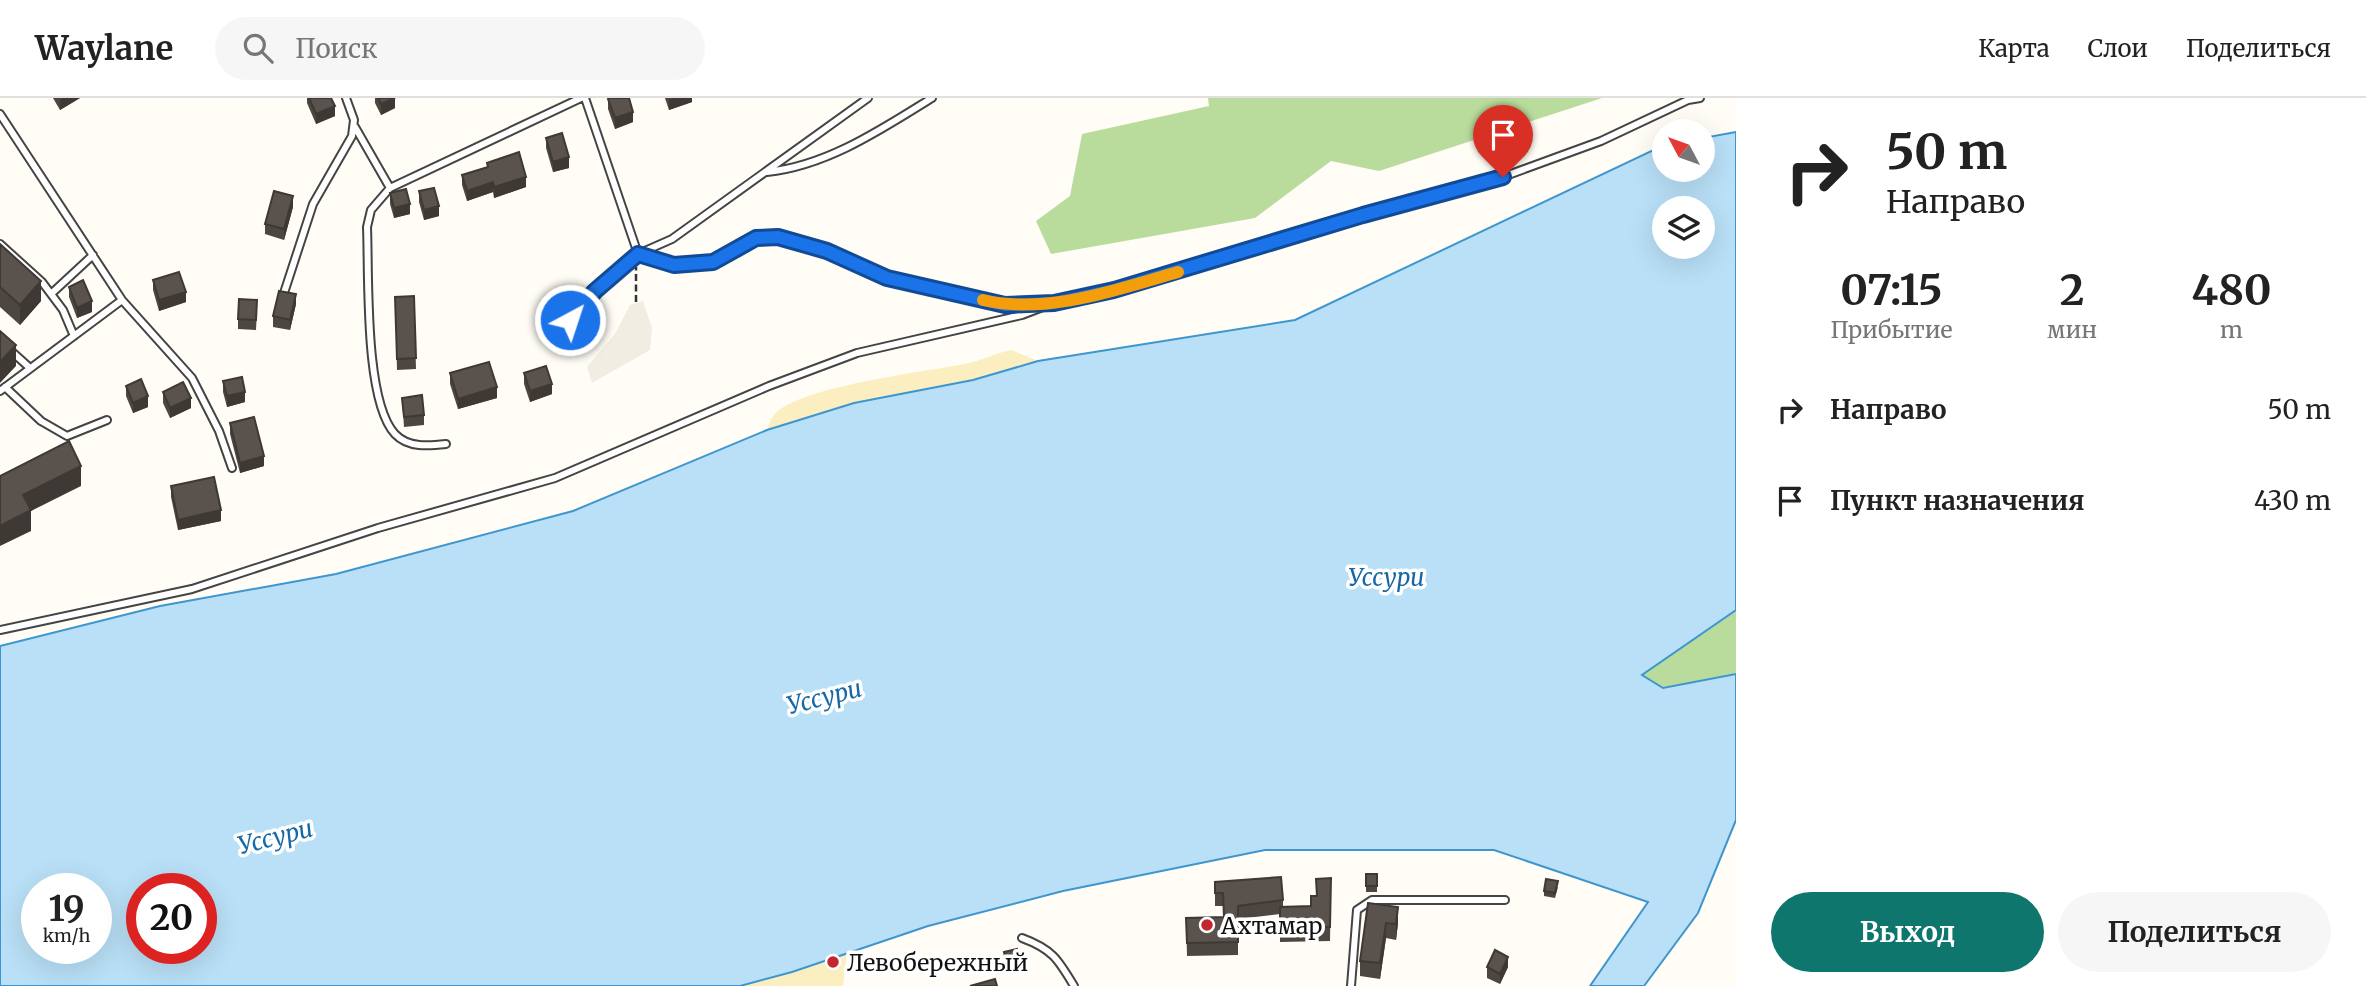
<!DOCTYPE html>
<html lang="ru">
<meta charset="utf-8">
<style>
:root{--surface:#fff;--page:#f6f6f6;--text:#222;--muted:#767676;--line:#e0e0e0;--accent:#0f766e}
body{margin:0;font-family:Merriweather,serif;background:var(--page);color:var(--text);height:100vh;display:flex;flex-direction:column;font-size:26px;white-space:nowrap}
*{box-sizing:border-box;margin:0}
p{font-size:23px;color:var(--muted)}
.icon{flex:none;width:38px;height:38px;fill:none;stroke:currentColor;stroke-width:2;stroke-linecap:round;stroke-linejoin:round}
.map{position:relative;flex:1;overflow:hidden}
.panel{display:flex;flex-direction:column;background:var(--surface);width:630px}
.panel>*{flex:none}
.banner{background:#fff;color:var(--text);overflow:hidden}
.needle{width:46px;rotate:311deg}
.fabs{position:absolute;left:1652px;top:21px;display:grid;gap:14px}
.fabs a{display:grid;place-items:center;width:63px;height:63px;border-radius:50%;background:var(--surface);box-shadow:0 7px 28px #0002;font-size:35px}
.speed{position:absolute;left:21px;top:775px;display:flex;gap:14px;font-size:35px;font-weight:700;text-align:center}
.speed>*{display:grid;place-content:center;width:91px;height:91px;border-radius:50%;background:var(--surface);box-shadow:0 7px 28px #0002;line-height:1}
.speed small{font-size:18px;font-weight:400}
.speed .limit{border:10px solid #d22;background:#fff;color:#111}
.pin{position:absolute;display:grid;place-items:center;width:60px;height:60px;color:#fff;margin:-72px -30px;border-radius:50% 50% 50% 0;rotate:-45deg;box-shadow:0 0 7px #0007}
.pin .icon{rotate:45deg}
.me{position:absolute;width:77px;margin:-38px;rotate:40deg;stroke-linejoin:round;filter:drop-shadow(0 0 5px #0008)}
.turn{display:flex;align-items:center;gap:24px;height:147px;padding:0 35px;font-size:32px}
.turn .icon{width:91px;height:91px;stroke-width:2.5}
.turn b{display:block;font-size:49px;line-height:60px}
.eta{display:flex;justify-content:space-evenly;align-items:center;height:119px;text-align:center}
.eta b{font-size:42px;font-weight:700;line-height:49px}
.cta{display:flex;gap:14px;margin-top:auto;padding:14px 35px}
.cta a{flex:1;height:80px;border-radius:42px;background:var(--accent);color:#fff;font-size:28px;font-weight:700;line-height:80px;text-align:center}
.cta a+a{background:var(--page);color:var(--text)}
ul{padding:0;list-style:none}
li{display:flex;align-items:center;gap:21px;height:91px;padding:0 35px}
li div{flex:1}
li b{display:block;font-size:26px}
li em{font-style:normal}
header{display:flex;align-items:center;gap:42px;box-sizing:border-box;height:98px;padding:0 35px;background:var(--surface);border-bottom:2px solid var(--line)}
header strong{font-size:33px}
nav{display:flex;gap:38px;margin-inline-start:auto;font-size:24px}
.search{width:490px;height:63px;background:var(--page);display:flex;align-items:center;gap:18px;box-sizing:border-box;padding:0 24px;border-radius:38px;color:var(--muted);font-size:26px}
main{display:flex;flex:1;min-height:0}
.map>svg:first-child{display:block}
</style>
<header>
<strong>Waylane</strong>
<div class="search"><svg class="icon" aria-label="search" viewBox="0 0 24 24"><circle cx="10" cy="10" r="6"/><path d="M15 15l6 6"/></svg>Поиск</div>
<nav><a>Карта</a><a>Слои</a><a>Поделиться</a></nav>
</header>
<main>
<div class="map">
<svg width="1736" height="888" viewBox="0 0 1736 888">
<rect width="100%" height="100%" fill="#fffdf5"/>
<!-- forest -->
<path fill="#b9dc9c" d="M 1208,0 L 1602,0 L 1379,73 L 1331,63 L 1255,120 L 1051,156 L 1036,123 L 1070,98 L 1082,36 L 1209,8 Z
M 1736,512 L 1736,576 L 1663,590 L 1642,577 Z"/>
<!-- sand -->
<path fill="#fbeec1" d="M 1011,252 L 1038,263 L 973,282 L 854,305 L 767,332 C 770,323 773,315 782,310 C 821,286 917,275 965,266 C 981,263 996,255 1011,252 Z
M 847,854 L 843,888 L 740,888 L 792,874 Z"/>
<!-- plaza -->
<path fill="#f1ede2" d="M 643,203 L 652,230 L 650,252 L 592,285 L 587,269 L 615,236 L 630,207 Z"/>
<!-- water -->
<path fill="#b9e0f7" stroke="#3f96cf" stroke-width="2" fill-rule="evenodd" d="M 1736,34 L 1736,512 L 1642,577 L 1663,590 L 1736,576 L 1736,722 L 1698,815 L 1644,888 L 1590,888 L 1648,804 L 1494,752 L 1265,752 L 1063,793 L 928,828 L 792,874 L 740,888 L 0,888 L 0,548 L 160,508 L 336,476 L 573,413 L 767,332 L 854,305 L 973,282 L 1038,263 L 1295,222 L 1664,47 L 1664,72 L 1703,72 L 1703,40 ZM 1664,110 L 1703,110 L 1703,149 L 1664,149 ZM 37,791 L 96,791 L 96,850 L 37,850 ZM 142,791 L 201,791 L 201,850 L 142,850 Z"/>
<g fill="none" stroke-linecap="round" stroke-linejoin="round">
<defs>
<path id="service" d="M 585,0 L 638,156
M 0,16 L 122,202 L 192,280 L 219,333 L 232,370
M 355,29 L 390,90
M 767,74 C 827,68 882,31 932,0
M 0,146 L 42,184 L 63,212 L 74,238
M 638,156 L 674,167 L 713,164 L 756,140 L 778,139 L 827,153 L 887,180 L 1005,207 L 1053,205 L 1114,192 L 1363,116 L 1478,88 L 1601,43 L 1688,2 L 1700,0
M 51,196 L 93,157
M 283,198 L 313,106 L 352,38 L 354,22 L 346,0
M 558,236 L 595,193 L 622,168 L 638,156 L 672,141 L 868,0
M 0,243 L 30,270
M 5,289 L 41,323 L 67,338 L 107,322
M 0,293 L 122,202
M 446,346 C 429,348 408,350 395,336 C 364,303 369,176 367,129 L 371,112 L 390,90 L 581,0
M 0,532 L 192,491 L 378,430 L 555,380 L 769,288 L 857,255 L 1022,217 L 1048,207
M 1022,840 C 1052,851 1058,861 1074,888
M 1351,888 L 1357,812 L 1372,802 L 1505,802"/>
</defs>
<!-- service casing -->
<use href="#service" stroke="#444" stroke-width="10"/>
<!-- path -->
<path stroke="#333" stroke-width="2.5" stroke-dasharray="7 3.5" stroke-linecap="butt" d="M 636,204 L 636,169"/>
<!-- service -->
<use href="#service" stroke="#fff" stroke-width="6"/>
</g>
<!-- wall -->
<path fill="#4d4742" d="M 53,0 L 80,0 L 60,12 Z
M 307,0 L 331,0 L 335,18 L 316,26 L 307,5 Z
M 375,0 L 395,0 L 395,10 L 381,17 L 375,5 Z
M 665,0 L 692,0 L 692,4 L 669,12 Z
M 608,1 L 633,24 L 615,31 L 608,11 Z
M 546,40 L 569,70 L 553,74 L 546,50 Z
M 487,65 L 526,89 L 494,100 L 493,94 L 467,103 L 462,87 L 462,77 L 487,69 Z
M 419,93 L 439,118 L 424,122 L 419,104 Z
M 390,95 L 410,116 L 394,120 L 390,106 Z
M 293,109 L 284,142 L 265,136 L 265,126 Z
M 0,146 L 41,203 L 20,227 L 0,209 Z
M 153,182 L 186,204 L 159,213 L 153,192 Z
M 69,189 L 92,214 L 77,220 L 69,199 Z
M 414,198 L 416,271 L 397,272 L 395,199 Z
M 296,206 L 290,232 L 273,229 L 273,218 Z
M 257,212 L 256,232 L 238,231 L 238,221 Z
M 450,275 L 497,300 L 458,311 L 450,286 Z
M 524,275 L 552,296 L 530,304 L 524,286 Z
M 223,283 L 245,304 L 227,309 L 223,294 Z
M 126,288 L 148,309 L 133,315 L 126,298 Z
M 163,294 L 191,310 L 170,320 L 163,305 Z
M 402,300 L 424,317 L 424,327 L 404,329 Z
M 230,325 L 264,368 L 240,375 L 230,336 Z
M 171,388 L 221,423 L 178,432 L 171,399 Z
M 1366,776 L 1377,776 L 1377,794 L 1366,794 Z
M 1331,780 L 1330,843 L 1280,844 L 1280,816 L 1238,821 L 1238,857 L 1187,858 L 1186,820 L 1224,819 L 1223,808 L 1215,808 L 1215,784 L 1283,802 L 1283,808 L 1311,808 L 1316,798 Z
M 1558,789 L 1555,800 L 1544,798 L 1544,793 Z
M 1368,805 L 1398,825 L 1396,842 L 1386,840 L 1380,881 L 1360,878 L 1360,863 Z
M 1487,869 L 1508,869 L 1500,886 L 1487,880 Z"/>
<!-- shaded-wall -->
<path fill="#3f3936" d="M 63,0 L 80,0 L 60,12 L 60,2 Z
M 395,0 L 395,10 L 381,17 L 381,6 Z
M 674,0 L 692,0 L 692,4 L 669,12 L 669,2 Z
M 335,8 L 335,18 L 316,26 L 316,16 Z
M 633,14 L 633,24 L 615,31 L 615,20 Z
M 569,59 L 569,70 L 553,74 L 553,64 Z
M 526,79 L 526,89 L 494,100 L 494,89 Z
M 493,84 L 493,94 L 467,103 L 467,93 Z
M 293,98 L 293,109 L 284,142 L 284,131 Z
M 410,106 L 410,116 L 394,120 L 394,110 Z
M 439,108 L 439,118 L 424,122 L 424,112 Z
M 41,183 L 41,203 L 20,227 L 20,207 Z
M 186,194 L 186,204 L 159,213 L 159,202 Z
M 296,196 L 296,206 L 290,232 L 290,222 Z
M 92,203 L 92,214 L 77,220 L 77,210 Z
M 16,247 L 16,268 L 0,285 L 0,264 Z
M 552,286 L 552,296 L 530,304 L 530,293 Z
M 497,289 L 497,300 L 458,311 L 458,301 Z
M 245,294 L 245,304 L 227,309 L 227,298 Z
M 148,298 L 148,309 L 133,315 L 133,305 Z
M 191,300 L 191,310 L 170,320 L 170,310 Z
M 264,358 L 264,368 L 240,375 L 240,365 Z
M 81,368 L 81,388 L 31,413 L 31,433 L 0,448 L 0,428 L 23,397 Z
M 221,412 L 221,423 L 178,432 L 178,422 Z
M 1398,809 L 1398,825 L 1396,842 L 1396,826 Z
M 1386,825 L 1386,840 L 1380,881 L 1380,865 Z
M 1508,859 L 1508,869 L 1500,886 L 1500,876 Z
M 1020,863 L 1020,868 L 1007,871 L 1007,866 Z"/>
<!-- building -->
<path fill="#5a524d" stroke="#3f3936" stroke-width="2" d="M 309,0 L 331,0 L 335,8 L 316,16 Z
M 378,0 L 395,0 L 381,6 Z
M 610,0 L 629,0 L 633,14 L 615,20 L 608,1 Z
M 562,35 L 569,59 L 553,64 L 546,40 Z
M 519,54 L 526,79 L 494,89 L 493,84 L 467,93 L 462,77 L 488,69 L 487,65 Z
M 434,90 L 439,108 L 424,112 L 419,93 Z
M 406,91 L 410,106 L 394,110 L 390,95 Z
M 274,93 L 293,98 L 284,131 L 265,126 Z
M 0,146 L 41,183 L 20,207 L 0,189 Z
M 179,174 L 186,194 L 159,202 L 153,182 Z
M 83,182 L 92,203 L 77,210 L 69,189 Z
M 279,193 L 296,196 L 290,222 L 273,218 Z
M 414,198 L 416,260 L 397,261 L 395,199 Z
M 239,201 L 257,202 L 256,222 L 238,221 Z
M 0,233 L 16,247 L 0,264 Z
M 489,264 L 497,289 L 458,301 L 450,275 Z
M 546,268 L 552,286 L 530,293 L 524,275 Z
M 242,279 L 245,294 L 227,298 L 223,283 Z
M 141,281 L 148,298 L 133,305 L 126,288 Z
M 183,284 L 191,300 L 170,310 L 163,294 Z
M 422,297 L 424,317 L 404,319 L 402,300 Z
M 254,319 L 264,358 L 240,365 L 230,325 Z
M 69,343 L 81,368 L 23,397 L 31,412 L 0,428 L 0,378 Z
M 214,379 L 221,412 L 178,422 L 171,388 Z
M 1366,776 L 1377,776 L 1377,788 L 1366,788 Z
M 1281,779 L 1283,802 L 1238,808 L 1238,844 L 1187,845 L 1186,820 L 1224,819 L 1223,795 L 1215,795 L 1215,784 Z
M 1331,780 L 1330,829 L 1280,830 L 1280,809 L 1311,808 L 1311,798 L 1317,798 L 1316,781 Z
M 1546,781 L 1558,783 L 1555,795 L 1544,793 Z
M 1368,805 L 1398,809 L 1396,826 L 1386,825 L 1380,865 L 1360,863 Z
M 1017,851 L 1020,863 L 1007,866 L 1004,854 Z
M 1495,852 L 1508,859 L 1500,876 L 1487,869 Z
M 995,881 L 997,888 L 970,888 Z"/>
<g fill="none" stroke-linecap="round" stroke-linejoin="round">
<defs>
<path id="route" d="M 570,222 L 595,193 L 638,156 L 674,167 L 713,164 L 756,140 L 778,139 L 827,153 L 887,180 L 1005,207 L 1054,205 L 1114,192 L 1363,117 L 1503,79"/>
</defs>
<!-- route casing -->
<use href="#route" stroke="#114b97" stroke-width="18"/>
<!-- route -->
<use href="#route" stroke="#1a73e8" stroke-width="12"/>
<!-- slow -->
<path stroke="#f59e0b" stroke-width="12" d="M 983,202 C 1047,217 1116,192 1178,174"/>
</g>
<!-- markers -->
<g fill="#c4262e" stroke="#fff" stroke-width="2.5">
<circle cx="1207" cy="827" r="7"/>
<circle cx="833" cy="864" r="7"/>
</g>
<g text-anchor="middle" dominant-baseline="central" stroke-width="7" stroke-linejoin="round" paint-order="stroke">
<!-- poi labels -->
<g font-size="23" fill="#111" stroke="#fff" text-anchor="start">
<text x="1221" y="827">Ахтамар</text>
<text x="847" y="864">Левобережный</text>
</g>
<!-- water labels -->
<g font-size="24" font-style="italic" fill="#1768a6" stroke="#fff">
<text x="1386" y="479">Уссури</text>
<text transform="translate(824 599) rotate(-14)">Уссури</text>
<text transform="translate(275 739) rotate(-14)">Уссури</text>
</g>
</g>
</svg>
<div class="fabs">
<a><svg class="needle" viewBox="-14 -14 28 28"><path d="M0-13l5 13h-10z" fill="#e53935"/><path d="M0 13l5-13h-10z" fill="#767676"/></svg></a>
<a><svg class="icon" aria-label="layers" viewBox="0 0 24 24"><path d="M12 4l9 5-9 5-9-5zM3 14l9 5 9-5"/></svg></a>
</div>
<div class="speed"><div>19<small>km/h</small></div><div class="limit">20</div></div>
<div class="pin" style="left:1503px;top:79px;background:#d93025"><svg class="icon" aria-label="arrive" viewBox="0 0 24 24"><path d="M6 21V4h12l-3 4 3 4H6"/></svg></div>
<svg class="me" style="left:570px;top:222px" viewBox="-20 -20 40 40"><circle r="17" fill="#1a73e8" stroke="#fff" stroke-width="3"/><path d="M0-11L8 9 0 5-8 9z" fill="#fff"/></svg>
</div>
<section class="panel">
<div class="banner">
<div class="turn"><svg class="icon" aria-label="right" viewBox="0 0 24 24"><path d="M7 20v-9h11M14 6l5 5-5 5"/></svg><div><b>50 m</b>Направо</div></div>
</div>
<div class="eta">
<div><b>07:15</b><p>Прибытие</p></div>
<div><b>2</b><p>мин</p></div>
<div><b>480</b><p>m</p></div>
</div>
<ul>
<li><svg class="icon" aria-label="right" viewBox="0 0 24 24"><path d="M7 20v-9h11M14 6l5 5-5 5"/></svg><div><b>Направо</b></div><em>50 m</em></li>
<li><svg class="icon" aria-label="arrive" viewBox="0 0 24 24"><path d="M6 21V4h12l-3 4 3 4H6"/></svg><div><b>Пункт назначения</b></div><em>430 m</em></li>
</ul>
<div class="cta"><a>Выход</a><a>Поделиться</a></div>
</section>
</main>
